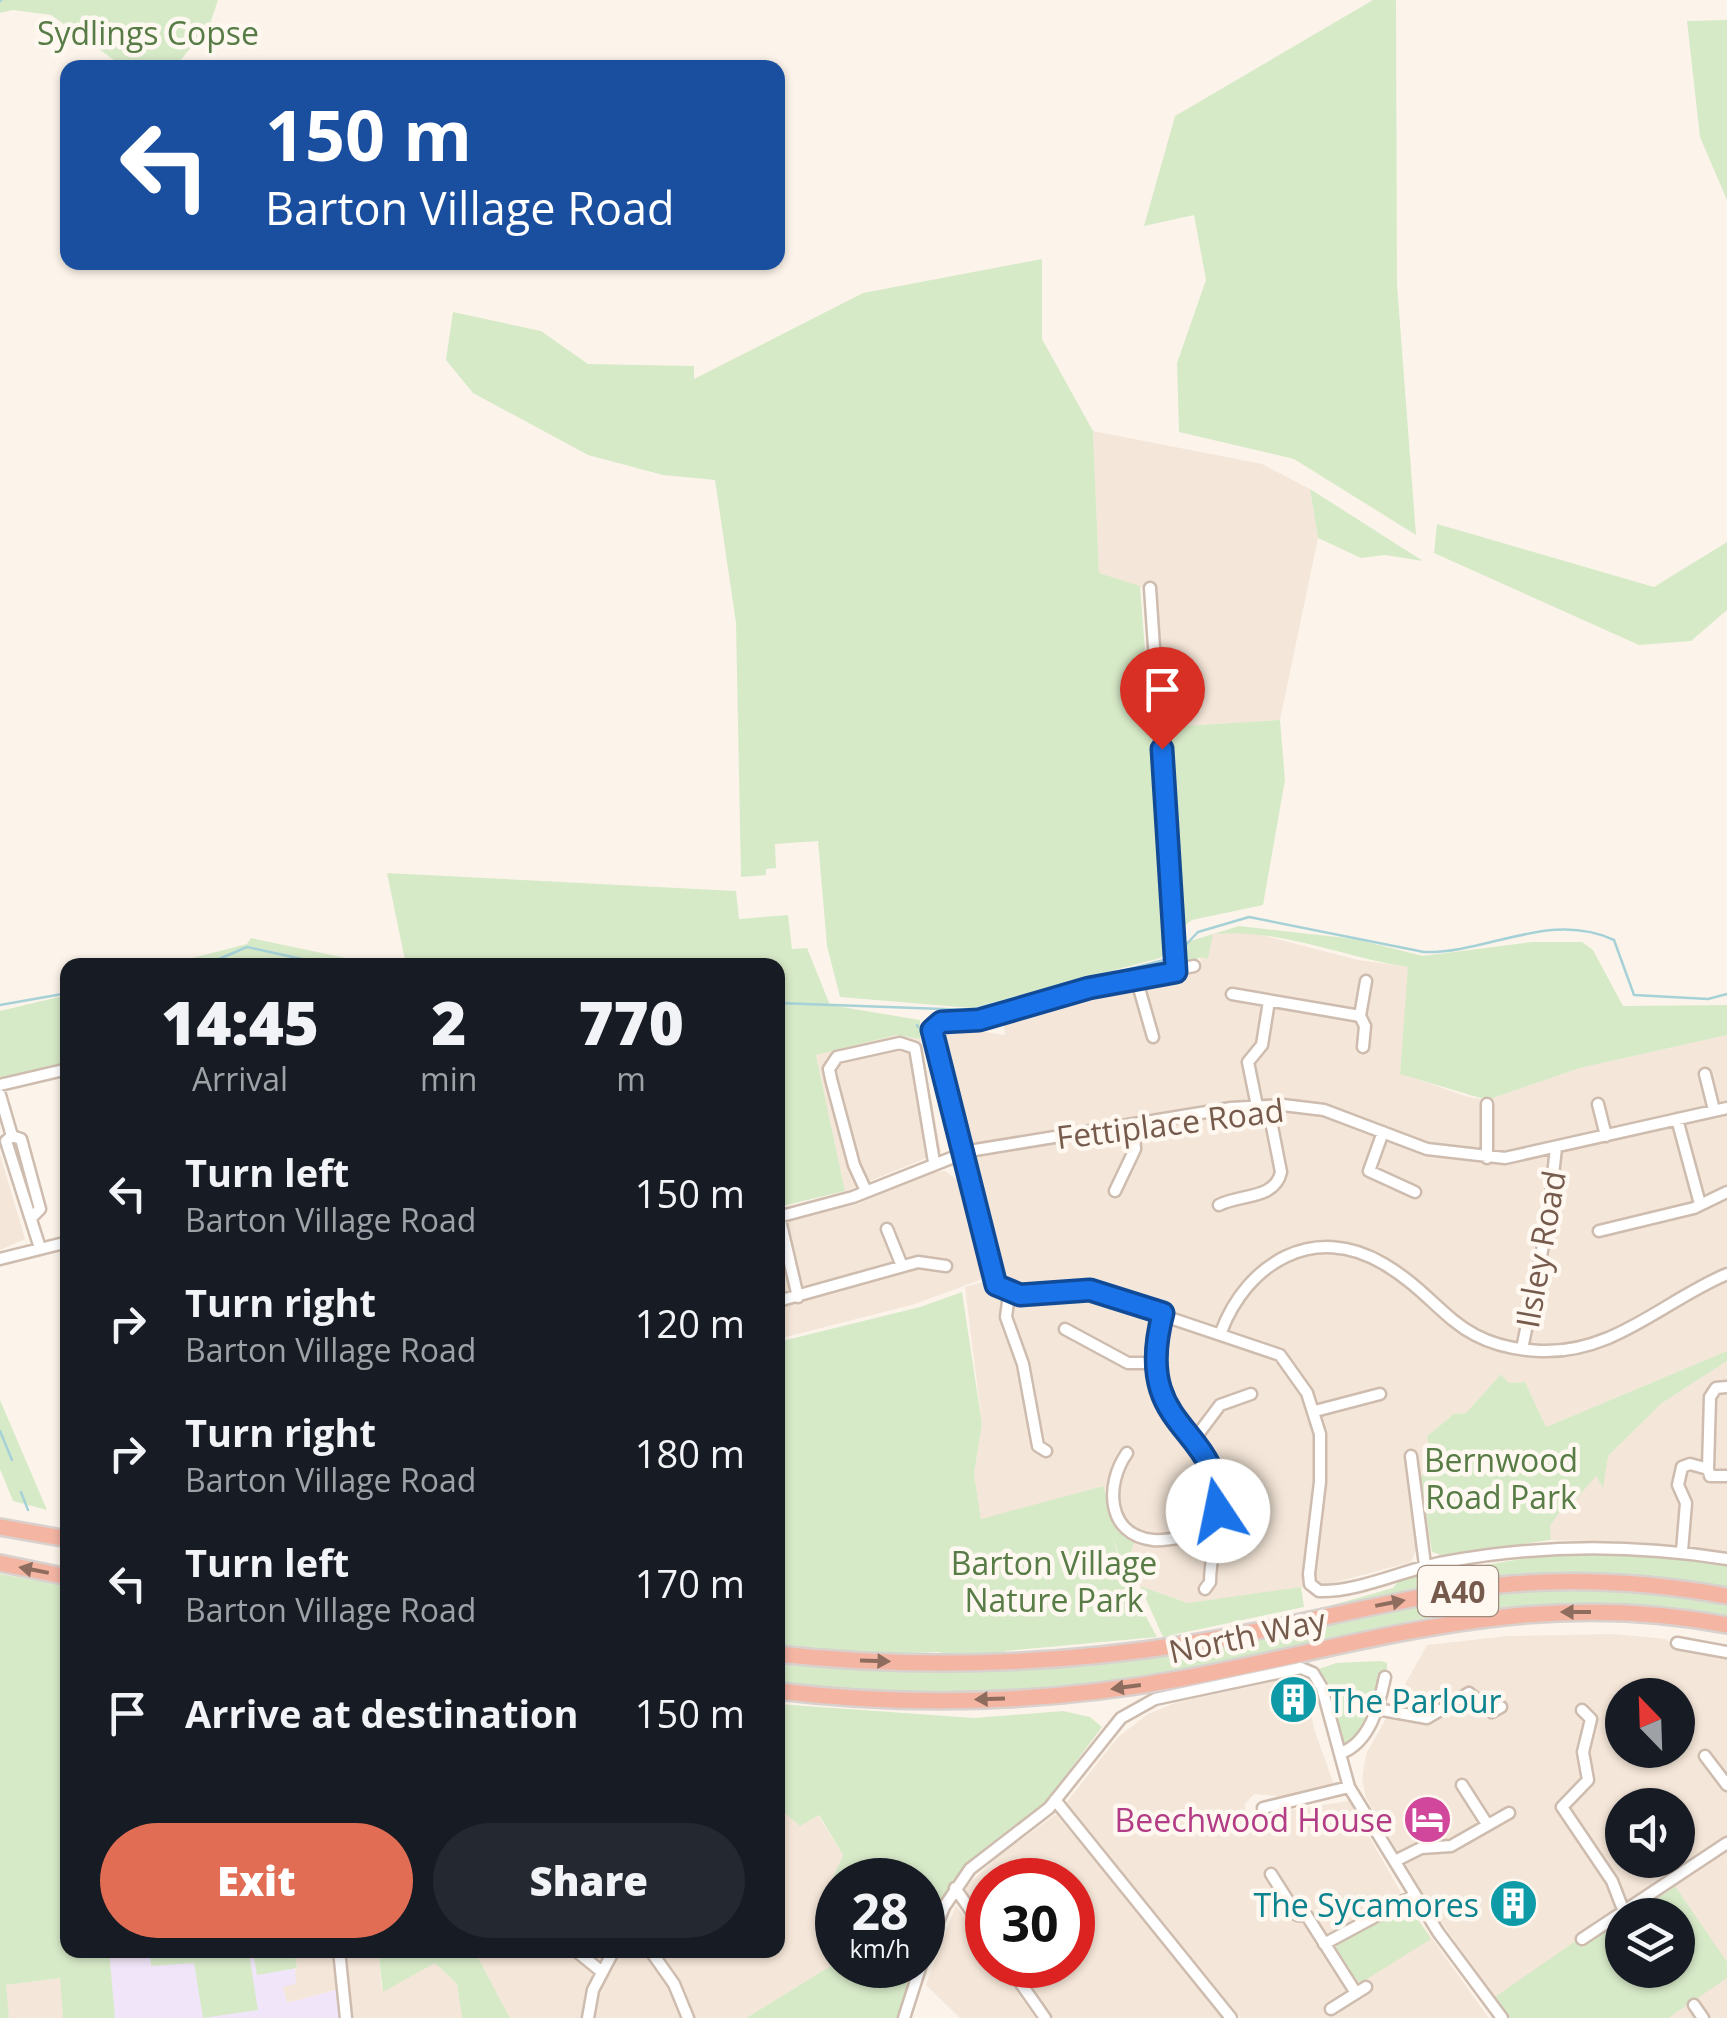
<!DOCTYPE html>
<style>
:root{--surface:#171b24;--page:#242831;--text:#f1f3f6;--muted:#9ea1a6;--accent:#e16e54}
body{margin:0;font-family:"Open Sans",sans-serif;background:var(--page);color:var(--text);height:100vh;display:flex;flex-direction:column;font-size:38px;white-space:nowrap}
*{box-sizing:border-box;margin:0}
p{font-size:32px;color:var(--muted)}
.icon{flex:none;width:55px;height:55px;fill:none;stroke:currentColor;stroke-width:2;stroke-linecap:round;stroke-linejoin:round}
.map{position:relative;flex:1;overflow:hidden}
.panel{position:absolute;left:60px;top:958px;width:725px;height:1000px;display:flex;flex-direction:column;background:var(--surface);border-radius:20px;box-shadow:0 2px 8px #0004}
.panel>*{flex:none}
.banner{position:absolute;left:60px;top:60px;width:725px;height:210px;border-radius:20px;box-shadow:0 2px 8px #0004;background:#1a4fa0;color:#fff;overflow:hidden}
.needle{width:65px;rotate:337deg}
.buttons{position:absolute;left:1605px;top:1678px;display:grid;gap:20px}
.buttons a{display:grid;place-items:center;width:90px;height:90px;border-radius:50%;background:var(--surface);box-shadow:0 2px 8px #0004;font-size:50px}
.speed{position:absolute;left:815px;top:1858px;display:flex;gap:20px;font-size:50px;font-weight:700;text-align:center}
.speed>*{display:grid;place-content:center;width:130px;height:130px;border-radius:50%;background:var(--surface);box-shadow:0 2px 8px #0004;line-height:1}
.speed small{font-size:25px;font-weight:400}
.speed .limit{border:15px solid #d22;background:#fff;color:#111}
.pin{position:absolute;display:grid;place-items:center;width:85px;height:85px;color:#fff;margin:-102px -42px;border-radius:50% 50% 50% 0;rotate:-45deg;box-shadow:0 0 10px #0007}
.pin .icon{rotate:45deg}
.me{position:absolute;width:110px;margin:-55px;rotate:349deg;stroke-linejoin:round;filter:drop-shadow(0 0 8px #0008)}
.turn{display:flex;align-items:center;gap:35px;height:210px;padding:0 40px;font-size:45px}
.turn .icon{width:130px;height:130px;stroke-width:2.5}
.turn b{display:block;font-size:70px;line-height:85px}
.eta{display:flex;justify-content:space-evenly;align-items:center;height:170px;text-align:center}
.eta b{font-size:60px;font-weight:800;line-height:70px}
.button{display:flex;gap:20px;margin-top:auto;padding:20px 40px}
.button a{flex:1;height:115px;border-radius:60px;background:var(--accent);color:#fff;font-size:40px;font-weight:800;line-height:115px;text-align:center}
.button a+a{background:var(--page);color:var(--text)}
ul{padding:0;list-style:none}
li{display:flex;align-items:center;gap:30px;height:130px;padding:0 40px}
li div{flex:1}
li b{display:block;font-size:38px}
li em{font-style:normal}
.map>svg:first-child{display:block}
</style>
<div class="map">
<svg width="1727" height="2018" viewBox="0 0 1727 2018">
<rect width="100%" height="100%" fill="#fcf4ea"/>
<!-- residential -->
<path fill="#f4e6d8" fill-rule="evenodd" d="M 1093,431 L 1262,464 L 1310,489 L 1318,538 L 1280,720 L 1165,727 L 1155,592 L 1099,573 Z
M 1246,931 L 1358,960 L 1409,967 L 1400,1073 L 1468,1097 L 1487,1100 L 1580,1068 L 1727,1035 L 1727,1351 L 1546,1427 L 1525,1382 L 1509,1383 L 1501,1374 L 1466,1413 L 1454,1414 L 1427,1436 L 1432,1464 L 1430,1548 L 1417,1549 L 1411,1562 L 1329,1584 L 1188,1603 L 1129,1582 L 1120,1558 L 1131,1552 L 1139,1530 L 1125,1518 L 1118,1505 L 1118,1491 L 1104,1492 L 1102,1486 L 981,1520 L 974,1474 L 982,1424 L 965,1287 L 1001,1277 L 942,1049 L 950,1027 L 1005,1035 L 1003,1020 L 1091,995 L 1182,977 L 1202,968 L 1200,956 L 1208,958 L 1212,934 Z
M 896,1035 L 920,1039 L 941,1152 L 845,1191 L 816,1055 Z
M 0,1154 L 25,1239 L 0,1250 Z
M 945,1171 L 959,1181 L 985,1278 L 915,1304 L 778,1339 L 778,1224 L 858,1204 L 926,1173 Z
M 1727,1361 L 1727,1553 L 1635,1542 L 1551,1540 L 1550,1526 L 1569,1496 L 1608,1456 L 1662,1403 Z
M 1613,1634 L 1667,1639 L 1672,1648 L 1727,1658 L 1727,2018 L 1510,2018 L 1435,1913 L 1366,1798 L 1362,1779 L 1366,1754 L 1427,1645 L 1508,1636 ZM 1622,1695 L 1678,1695 L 1678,1750 L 1622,1750 ZM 1622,1805 L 1678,1805 L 1678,1860 L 1622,1860 ZM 1622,1915 L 1678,1915 L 1678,1970 L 1622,1970 Z
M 1300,1676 L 1305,1680 L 1314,1729 L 1333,1782 L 1326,1789 L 1285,1797 L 1254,1794 L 1245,1804 L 1246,1816 L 1264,1824 L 1282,1811 L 1349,1801 L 1408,1905 L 1489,2018 L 1241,2018 L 1066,1803 L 1117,1738 L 1148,1714 L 1175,1703 Z
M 781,1805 L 818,1815 L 843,1855 L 827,1891 L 827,1909 L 837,1923 L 837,1962 L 746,2018 L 510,2018 L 474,1950 L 778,1950 Z
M 1056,1814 L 1123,1894 L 1222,2018 L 1053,2018 L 1016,1965 L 1072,1965 L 1072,1880 L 988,1880 L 987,1923 L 964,1889 L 995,1859 Z
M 956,1905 L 987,1949 L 988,1965 L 999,1965 L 1035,2018 L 960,2018 L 926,1985 Z
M 294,1950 L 337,1950 L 339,1989 L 287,2003 L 282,1987 L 297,1968 Z
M 341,1950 L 378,1950 L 382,1991 L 435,1963 L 457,1984 L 462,2018 L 347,2018 Z
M 61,1978 L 63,2018 L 9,2018 L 5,1985 Z"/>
<!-- education -->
<path fill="#f1e6f9" d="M 68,1950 L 294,1950 L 296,1984 L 283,1987 L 287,2003 L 339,1989 L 343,2018 L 63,2018 Z"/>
<!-- green -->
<path fill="#d7eac8" d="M 0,0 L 218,0 L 210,24 L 175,67 L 124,67 L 51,15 L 13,10 L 0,13 Z
M 1373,0 L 1396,0 L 1397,284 L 1416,535 L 1294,459 L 1179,432 L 1177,363 L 1206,280 L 1194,215 L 1144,226 L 1175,116 Z
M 1727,20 L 1727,200 L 1700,137 L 1687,21 Z
M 1042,259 L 1042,339 L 1093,431 L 1099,573 L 1140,586 L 1168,950 L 1160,958 L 972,1008 L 840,997 L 827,946 L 818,841 L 775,844 L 776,868 L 766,869 L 766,875 L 741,877 L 736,623 L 715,480 L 663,475 L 588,455 L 473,393 L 446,360 L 453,312 L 541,331 L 588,364 L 694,366 L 694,379 L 863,293 Z
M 1310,489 L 1423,561 L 1385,555 L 1361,558 L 1318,538 Z
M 1437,524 L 1654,587 L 1727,542 L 1727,610 L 1691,641 L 1639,645 L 1434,553 Z
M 1280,720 L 1285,780 L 1263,905 L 1192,920 L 1179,930 L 1165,727 Z
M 387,873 L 736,891 L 739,919 L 788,915 L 792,949 L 807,948 L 830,1005 L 920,1020 L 920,1039 L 896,1035 L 816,1055 L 845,1191 L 778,1207 L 778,965 L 406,965 Z
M 1239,926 L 1355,939 L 1423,956 L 1532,942 L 1582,942 L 1593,950 L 1623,1006 L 1727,1005 L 1727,1035 L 1580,1068 L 1487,1100 L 1400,1074 L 1408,967 C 1342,957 1280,928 1213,934 L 1208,959 L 1201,957 L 1180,966 L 1177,945 Z
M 251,938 L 379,965 L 165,965 L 247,944 Z
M 67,995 L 67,1065 L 0,1078 L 0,1011 Z
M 962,1292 L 982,1424 L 974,1474 L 981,1519 L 1103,1486 L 1119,1532 L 1135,1541 L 1131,1552 L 1120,1558 L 1112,1535 L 1125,1578 L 1157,1637 L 1005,1651 L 1006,1658 L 971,1659 L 938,1652 L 859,1655 L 778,1648 L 778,1342 L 920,1307 Z
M 1727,1351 L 1727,1361 L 1662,1403 L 1608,1456 L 1603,1488 L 1596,1476 L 1571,1505 L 1564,1505 L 1550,1526 L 1551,1540 L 1441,1555 L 1432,1552 L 1420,1478 L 1432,1464 L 1427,1436 L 1454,1414 L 1466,1413 L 1501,1374 L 1509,1383 L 1525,1382 L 1546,1427 Z
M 0,1400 L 47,1510 L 13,1501 L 0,1469 Z
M 1577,1550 L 1727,1562 L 1727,1588 L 1625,1577 L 1322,1608 L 1393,1588 L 1400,1579 Z
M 0,1574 L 67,1586 L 68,1950 L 109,1950 L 115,2018 L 63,2018 L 60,1978 L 6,1985 L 9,2018 L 0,2018 Z
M 1140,1586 L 1188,1603 L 1301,1587 L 1304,1607 L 1163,1637 Z
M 1542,1588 L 1628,1589 L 1727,1601 L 1727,1617 C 1639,1603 1550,1599 1462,1612 C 1357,1628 1254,1660 1149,1677 C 1026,1696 902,1696 778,1683 L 778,1657 L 988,1669 L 1457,1597 Z
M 1381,1661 L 1387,1663 L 1387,1674 L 1378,1674 C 1375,1696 1366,1735 1346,1745 L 1341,1742 L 1325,1684 L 1316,1670 L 1336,1663 Z
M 778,1704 L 974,1718 L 1063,1711 L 1090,1717 L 1102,1727 L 1042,1807 L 985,1850 L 954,1882 L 923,1950 L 922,1880 L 838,1880 L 837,1923 L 826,1909 L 827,1891 L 843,1855 L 819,1815 L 800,1826 L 778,1807 Z
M 1675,1886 L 1727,1962 L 1727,1978 L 1668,2018 L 1510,2018 L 1495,1997 L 1577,1940 L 1583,1947 L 1622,1921 L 1622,1970 L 1678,1970 L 1678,1915 L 1632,1915 Z
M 1408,1905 L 1431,1939 L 1362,1982 L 1355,1981 L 1335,1949 L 1337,1943 Z
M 150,1950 L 294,1950 L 297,1968 L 257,1975 L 254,1957 L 249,1954 L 258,2010 L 203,2018 L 194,1963 L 151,1966 Z
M 378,1950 L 474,1950 L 510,2018 L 462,2018 L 457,1984 L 435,1963 L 383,1992 Z
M 837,1962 L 917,1965 L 900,2018 L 746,2018 Z"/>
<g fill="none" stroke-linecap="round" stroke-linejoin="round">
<!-- stream -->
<path stroke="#a5d1d7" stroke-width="2.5" d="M 0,1 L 1,0
M 1178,953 L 1198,932 L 1249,917 L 1424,952 C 1487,954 1550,910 1614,940 L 1634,995 L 1708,999 L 1727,994
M 205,965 L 247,947 L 329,965
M 778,1003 L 970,1010 L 1172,958
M 0,1005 L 68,993
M 917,1025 L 918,1027
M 0,1431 L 12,1460
M 21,1492 L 28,1510"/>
<defs>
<path id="minor" d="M 1150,588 L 1176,972
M 1194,966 L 1089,988 L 979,1021 L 934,1026 L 944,1086 L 996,1285 L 1021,1295 L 1090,1291 L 1280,1355 L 1307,1393 L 1320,1434 L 1320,1482 L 1309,1574 L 1310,1584 L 1319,1591 C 1360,1592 1405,1569 1445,1562 C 1540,1544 1631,1544 1727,1559
M 1137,981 L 1153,1037
M 1232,994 L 1360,1016
M 1363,1047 L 1365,1026 L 1360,1016 L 1366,981
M 1705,1074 L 1714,1110
M 0,1085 L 68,1069
M 0,1095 L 12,1136
M 1487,1104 L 1487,1158
M 1598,1104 L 1606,1136
M 1257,1106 L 1248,1062 L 1262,1045 L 1269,1001
M 1677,1119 L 1700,1204
M 1383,1132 L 1369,1171 L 1415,1192
M 866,1191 L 854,1165 L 831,1079 L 829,1069 L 837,1057 L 900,1043 L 915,1048 L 934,1162
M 1115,1191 L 1135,1149 L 1133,1124
M 1219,1205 C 1239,1194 1275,1200 1281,1172 L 1268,1106
M 33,1216 L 40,1209 L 21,1139 L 12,1136 L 6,1141 L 40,1248
M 779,1216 L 798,1297
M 778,1217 L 853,1197 L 969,1151 L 1231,1108 L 1283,1105 L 1324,1110 L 1427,1149 L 1505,1158 L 1727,1108
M 887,1229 L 902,1266
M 1599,1231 L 1694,1208 L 1727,1192
M 0,1259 L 68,1242
M 1009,1294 L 1006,1317 L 1023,1364 L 1038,1446 L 1046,1451
M 778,1301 L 918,1262 L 946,1266
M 1163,1313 C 1153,1351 1149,1392 1176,1425 C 1192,1443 1210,1456 1216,1481 C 1225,1515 1210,1549 1210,1582 L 1205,1589
M 1065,1329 L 1128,1363 L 1154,1363
M 1221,1332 C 1247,1263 1314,1222 1384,1264 C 1445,1300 1453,1347 1540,1351 C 1614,1354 1663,1301 1727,1274
M 1522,1349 L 1548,1221 L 1556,1148
M 1315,1411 L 1380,1394
M 1193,1441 L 1220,1405 L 1251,1394
M 1127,1453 C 1105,1484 1106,1535 1153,1540 C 1174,1542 1194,1531 1216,1533
M 1411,1456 L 1425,1565
M 1708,1469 L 1710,1397 L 1716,1388 L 1727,1387
M 1682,1551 L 1686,1503 L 1678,1485 L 1682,1467 L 1690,1464 L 1708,1469 L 1710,1476 L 1727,1476
M 1677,1643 L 1727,1652
M 1377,1709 L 1427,1718 L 1469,1693 L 1492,1712 L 1501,1707
M 1582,1710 L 1591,1719 L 1583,1752 L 1588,1780 L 1562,1807 L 1612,1881 L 1624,1912
M 1341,1753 C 1370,1742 1379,1706 1385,1677
M 1705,1756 L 1727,1785
M 1462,1785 L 1487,1824
M 1055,1800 L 1231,2018
M 1263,1808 L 1349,1787
M 1395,1861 L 1421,1848 L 1451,1846 L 1509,1813
M 1271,1874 L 1297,1915 L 1307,1916 L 1356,1993
M 955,1888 L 988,1935
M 1582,1939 L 1727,1843
M 1324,1944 L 1415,1895
M 339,1950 L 346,2018
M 575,1950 L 602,1972
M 650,1950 L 674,1984 L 688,2018
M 922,1961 L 944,1907 L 970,1869 L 1049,1808 L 1121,1718 L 1155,1699 L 1301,1668 L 1313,1673 L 1322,1688 L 1349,1787 L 1438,1932 L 1502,2018
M 1008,1965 L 1045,2018
M 1694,2005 L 1703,2018
M 1331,2009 L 1366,1987
M 588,2018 L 593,1990 L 614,1950
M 904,2018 L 921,1965"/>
<path id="highway" d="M 0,1527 L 68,1539
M 0,1563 L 68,1577
M 778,1654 C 914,1669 1051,1665 1186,1644 C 1276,1630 1365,1606 1455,1591 C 1545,1576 1638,1580 1727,1596
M 778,1691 C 911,1707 1047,1703 1179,1679 C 1370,1644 1528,1586 1727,1625"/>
</defs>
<!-- minor casing -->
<use href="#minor" stroke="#cebcaf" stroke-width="15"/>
<!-- highway casing -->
<use href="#highway" stroke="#d9d1cd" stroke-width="20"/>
<!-- minor -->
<use href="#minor" stroke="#fff" stroke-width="10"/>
<!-- highway -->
<use href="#highway" stroke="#f4b5a3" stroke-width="15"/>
</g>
<!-- one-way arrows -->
<defs><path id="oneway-solid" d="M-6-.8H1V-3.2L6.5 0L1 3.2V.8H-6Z" transform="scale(2.5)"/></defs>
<g fill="#8f6d5e">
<use href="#oneway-solid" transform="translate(34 1570) rotate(-169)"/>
<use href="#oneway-solid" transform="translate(1390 1603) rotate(-11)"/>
<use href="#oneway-solid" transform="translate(1576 1612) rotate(180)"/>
<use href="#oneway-solid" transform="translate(875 1661) rotate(2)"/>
<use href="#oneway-solid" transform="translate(1126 1687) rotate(172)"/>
<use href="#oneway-solid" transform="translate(990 1699) rotate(178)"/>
</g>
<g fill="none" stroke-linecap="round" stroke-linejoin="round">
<defs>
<path id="route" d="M 1162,749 L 1176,972 L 1089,988 L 979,1020 L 941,1022 L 932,1030 L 996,1285 L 1020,1295 L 1090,1290 L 1163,1313 C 1131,1433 1222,1423 1218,1511"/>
</defs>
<!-- route casing -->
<use href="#route" stroke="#114b97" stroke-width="25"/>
<!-- route -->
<use href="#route" stroke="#1a73e8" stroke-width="18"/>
</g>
<!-- icons -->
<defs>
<symbol id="building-disc" viewBox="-11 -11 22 22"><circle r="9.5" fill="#0f9aa8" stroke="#fef8f0"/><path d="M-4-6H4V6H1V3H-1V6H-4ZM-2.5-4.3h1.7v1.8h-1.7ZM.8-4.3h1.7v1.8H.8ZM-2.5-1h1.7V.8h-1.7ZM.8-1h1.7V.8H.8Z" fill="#fff"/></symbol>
<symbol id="hotel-disc" viewBox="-11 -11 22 22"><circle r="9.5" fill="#d1479c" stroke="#fef8f0"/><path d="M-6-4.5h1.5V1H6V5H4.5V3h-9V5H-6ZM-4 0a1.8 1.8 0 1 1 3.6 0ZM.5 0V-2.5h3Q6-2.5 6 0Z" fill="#fff"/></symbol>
</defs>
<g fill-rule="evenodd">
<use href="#building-disc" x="1266" y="1672" width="55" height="55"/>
<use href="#hotel-disc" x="1400" y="1792" width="55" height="55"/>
<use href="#building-disc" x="1486" y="1876" width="55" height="55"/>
</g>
<g text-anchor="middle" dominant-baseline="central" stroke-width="9" stroke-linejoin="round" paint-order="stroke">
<!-- shield labels -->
<rect fill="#fef8f0" stroke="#9f8a7e" stroke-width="2.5" x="1418" y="1566" width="80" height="50" rx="8"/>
<g font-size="30" font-weight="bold" fill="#765b4d">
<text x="1458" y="1591">A40</text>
</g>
<!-- park labels -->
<g font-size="32" fill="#577c45" stroke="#fef8f0">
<text x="148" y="32">Sydlings Copse</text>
<text x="1501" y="1459">Bernwood<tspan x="1501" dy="37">Road Park</tspan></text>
<text x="1054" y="1562">Barton Village<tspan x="1054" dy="37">Nature Park</tspan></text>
</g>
<!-- street labels -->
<g font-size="32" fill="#765b4d" stroke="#fef8f0">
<text transform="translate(1170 1123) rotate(-7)">Fettiplace Road</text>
<text transform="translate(1540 1249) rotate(-80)">Ilsley Road</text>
<text transform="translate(1247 1635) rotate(-12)">North Way</text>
</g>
<!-- culture labels -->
<g font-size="32" fill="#0d838f" stroke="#fef8f0" text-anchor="start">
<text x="1328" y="1700">The Parlour</text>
<text x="1479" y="1904" text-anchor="end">The Sycamores</text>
</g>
<!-- hotel labels -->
<g font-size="32" fill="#b23c85" stroke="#fef8f0" text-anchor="end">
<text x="1393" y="1819">Beechwood House</text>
</g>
</g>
</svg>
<div class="buttons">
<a><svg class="needle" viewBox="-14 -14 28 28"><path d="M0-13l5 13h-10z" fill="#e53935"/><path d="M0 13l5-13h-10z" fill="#9ea1a6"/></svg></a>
<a><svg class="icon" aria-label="sound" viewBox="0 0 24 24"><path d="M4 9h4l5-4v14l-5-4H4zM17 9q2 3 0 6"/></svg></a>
<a><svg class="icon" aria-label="layers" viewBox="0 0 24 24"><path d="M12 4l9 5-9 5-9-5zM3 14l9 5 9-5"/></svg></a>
</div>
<div class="speed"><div>28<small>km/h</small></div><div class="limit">30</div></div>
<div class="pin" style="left:1162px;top:749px;background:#d93025"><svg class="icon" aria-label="arrive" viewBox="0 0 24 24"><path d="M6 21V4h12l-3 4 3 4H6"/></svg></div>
<svg class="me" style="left:1218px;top:1511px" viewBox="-20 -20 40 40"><circle r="19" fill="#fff"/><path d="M0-13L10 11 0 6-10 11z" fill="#1a73e8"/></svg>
<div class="banner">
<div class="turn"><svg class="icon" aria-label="left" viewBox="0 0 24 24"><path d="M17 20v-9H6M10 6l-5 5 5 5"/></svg><div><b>150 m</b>Barton Village Road</div></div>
</div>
<section class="panel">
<div class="eta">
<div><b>14:45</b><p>Arrival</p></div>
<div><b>2</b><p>min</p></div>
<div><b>770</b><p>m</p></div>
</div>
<ul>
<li><svg class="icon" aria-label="left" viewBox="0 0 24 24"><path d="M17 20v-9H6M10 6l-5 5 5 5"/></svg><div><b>Turn left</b><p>Barton Village Road</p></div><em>150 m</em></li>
<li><svg class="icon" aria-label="right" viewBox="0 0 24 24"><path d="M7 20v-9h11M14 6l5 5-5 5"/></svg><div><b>Turn right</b><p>Barton Village Road</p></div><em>120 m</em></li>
<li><svg class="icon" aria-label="right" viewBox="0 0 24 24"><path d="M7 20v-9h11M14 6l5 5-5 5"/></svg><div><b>Turn right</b><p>Barton Village Road</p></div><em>180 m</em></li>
<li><svg class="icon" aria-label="left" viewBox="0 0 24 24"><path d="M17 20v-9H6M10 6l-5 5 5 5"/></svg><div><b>Turn left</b><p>Barton Village Road</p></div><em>170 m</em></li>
<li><svg class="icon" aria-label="arrive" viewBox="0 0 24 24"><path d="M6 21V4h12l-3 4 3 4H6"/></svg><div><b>Arrive at destination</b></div><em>150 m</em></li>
</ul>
<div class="button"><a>Exit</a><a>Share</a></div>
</section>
</div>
